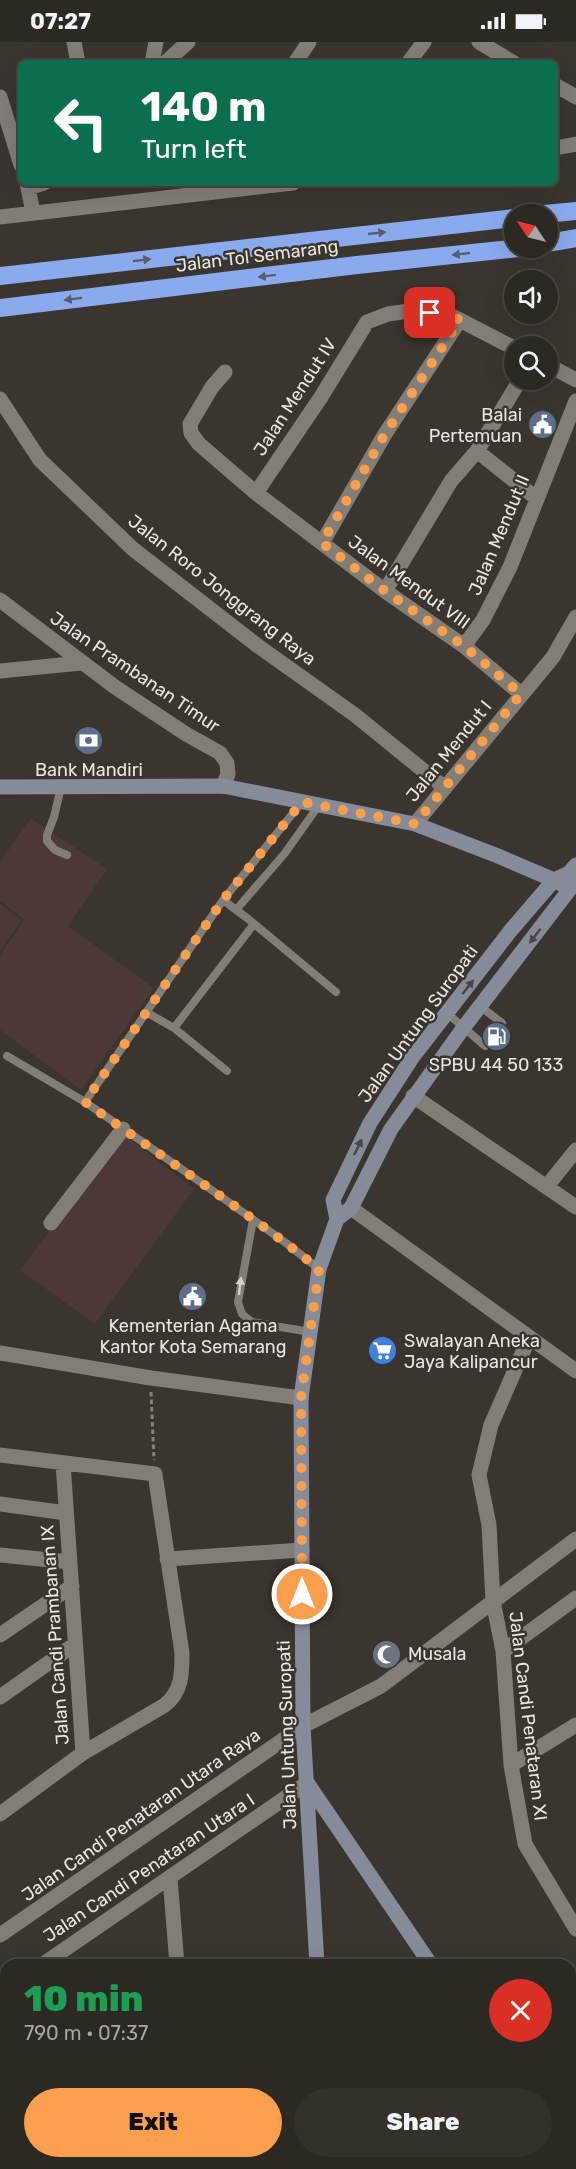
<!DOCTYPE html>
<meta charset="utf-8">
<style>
:root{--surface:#2c2822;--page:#34302a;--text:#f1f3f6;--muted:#a6a6a5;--line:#484440;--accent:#fa9f4e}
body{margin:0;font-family:Rubik,sans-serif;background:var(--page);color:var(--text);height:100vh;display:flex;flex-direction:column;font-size:22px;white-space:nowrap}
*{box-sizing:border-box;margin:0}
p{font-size:20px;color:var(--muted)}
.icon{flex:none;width:33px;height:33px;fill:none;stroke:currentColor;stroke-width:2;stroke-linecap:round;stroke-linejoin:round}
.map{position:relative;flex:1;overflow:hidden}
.details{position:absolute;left:0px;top:1917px;width:576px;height:210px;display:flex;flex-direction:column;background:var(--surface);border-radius:18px 18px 0 0;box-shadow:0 6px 24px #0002,0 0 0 2px var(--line)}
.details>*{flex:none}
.hud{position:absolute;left:18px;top:18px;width:540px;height:126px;border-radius:9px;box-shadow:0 6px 24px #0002,0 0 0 2px var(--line);background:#0b6e4f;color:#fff;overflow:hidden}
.needle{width:39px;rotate:305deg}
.tools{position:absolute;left:504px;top:162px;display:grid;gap:12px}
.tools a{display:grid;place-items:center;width:54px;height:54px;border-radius:50%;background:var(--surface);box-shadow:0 6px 24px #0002,0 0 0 2px var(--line);font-size:30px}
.pin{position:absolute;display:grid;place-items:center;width:51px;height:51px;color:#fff;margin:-26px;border-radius:12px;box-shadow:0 3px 9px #0006}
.me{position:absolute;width:66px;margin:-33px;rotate:0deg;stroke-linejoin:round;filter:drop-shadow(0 0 4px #0008)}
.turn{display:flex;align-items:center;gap:21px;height:126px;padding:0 24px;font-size:27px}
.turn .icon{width:78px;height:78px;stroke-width:2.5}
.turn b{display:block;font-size:42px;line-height:51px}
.round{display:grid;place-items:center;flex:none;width:63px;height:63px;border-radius:32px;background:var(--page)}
.overview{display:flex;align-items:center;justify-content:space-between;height:102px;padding:0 24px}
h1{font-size:36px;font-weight:800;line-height:45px;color:#1e9e55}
.action{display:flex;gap:12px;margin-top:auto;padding:12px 24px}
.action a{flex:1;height:69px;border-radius:36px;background:var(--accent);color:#111;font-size:24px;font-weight:800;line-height:69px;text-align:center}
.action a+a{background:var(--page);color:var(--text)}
.status{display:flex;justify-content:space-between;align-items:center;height:42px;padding:0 30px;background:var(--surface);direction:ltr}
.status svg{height:16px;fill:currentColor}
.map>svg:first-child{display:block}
</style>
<div class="status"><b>07:27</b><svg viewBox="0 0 49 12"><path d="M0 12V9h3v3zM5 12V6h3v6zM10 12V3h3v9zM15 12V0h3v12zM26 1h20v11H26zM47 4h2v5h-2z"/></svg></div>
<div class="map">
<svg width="576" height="2127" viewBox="0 0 576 2127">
<rect width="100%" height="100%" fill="#3a352e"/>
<!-- education -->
<path fill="#4c3837" d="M 31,776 L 107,827 L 68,884 L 154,946 L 81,1048 L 0,988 L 0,913 L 24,878 L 0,859 L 0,820 Z
M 0,862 L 22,878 L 0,909 Z
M 123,1092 L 194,1147 L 95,1282 L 20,1228 Z"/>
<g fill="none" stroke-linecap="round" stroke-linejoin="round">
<!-- path -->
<path stroke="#85817a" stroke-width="3" stroke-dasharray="4.5 3" stroke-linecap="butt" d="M 151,1350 L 154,1418"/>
<!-- lane -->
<path stroke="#837e75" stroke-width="8" d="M 61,745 L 54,775 L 47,793 L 47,799 L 55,808 L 67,813
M 223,858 L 247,876 L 336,950
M 236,868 L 285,811 L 319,763
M 146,970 L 174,986 L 227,1029
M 447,971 L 485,1004 L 488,1003 L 502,981 L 481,965
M 174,986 L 254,882
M 7,1014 L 85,1060 L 206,1144 L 286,1201 L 319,1227
M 85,1060 L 223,858 L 302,760
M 253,1178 L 238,1260 L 242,1272 L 252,1280 L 310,1290"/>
<!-- street -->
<path stroke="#837e75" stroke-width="15" d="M 74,0 L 78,21
M 479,0 L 514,21
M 152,21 L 156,0
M 165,21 L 188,0
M 295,21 L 309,0
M 408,21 L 424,0
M 555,43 L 576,55
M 0,55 L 21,123
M 555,106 L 576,102
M 27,141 L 33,170
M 28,146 L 44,141
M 0,175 L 293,141
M 548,323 L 576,338
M 225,330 L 212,345 L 190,382 L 191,391 L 199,402 L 256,451 L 385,549 L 464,604 L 521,652
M 0,357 L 40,418 L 133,507 L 258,604 L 355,673 L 445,746
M 477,409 L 536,456
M 256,451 L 321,355 L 367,280 L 388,272 L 409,269 L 450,273 L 514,306
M 322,501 L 385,392 L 460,278
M 385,549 L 451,439 L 477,409 L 520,338
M 0,558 L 115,645 L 186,692 L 220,711 L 227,721 L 228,732 L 223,744
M 464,604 L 483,578 L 510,525 L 576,359
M 0,629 L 81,621
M 415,782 L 553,615 L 576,575
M 413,1054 L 576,1165
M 547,1144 L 576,1108
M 351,1166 L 576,1329
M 51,1181 L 123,1087
M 529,1296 L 491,1383 L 479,1433 L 489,1483 L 493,1559 L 503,1609 L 511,1723 L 525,1802 L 576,1887
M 0,1311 L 151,1336 L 301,1356
M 0,1413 L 155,1432 L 182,1611 C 182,1632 182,1649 165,1663 L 83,1711 L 0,1772
M 63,1421 L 83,1711
M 0,1462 L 66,1471
M 0,1513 L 70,1520
M 167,1517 L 302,1508
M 0,1593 L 72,1544
M 503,1609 L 576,1556
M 0,1655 L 75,1602
M 511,1723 L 576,1683
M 170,1836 L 177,1923
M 0,1893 L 303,1684 L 381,1644 L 576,1497
M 42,1923 L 307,1741
M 0,1952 L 6,1948
M 570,1954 L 576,1950
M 0,2090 L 6,2086
M 95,2121 L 96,2127
M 198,2121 L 199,2127"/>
<!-- secondary -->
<path stroke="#858b99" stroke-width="15" d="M 0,745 L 223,744 L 415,782 L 498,814 L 554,838 L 570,847
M 337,1177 L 333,1158 L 370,1081 L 412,1016 L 511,888 L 554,838 L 569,831 L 576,823
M 308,1742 L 431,1923
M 317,1923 L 303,1684 L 301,1356 L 319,1227 L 337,1177 L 351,1166 L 391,1087 L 464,985 L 570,847 L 569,831
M 330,2121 L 331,2127
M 558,2121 L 562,2127"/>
<!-- highway -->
<path stroke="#89aaec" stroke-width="18" d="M 545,172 L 576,169
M 548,201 L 576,196
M 0,234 L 514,176
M 0,266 L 357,223 L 519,206"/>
</g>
<!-- one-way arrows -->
<defs><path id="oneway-solid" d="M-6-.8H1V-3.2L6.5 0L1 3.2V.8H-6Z" transform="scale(1.5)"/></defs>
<g fill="#565e70">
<use href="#oneway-solid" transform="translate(377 191) rotate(-6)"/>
<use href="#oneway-solid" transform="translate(461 212) rotate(174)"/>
<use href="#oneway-solid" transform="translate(142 218) rotate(-7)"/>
<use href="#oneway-solid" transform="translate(267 234) rotate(173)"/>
<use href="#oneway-solid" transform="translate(73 257) rotate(173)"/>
</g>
<g fill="#494643">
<use href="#oneway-solid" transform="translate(535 894) rotate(127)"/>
<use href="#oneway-solid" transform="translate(468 945) rotate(-52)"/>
<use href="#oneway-solid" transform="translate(358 1105) rotate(-64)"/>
</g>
<use fill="#d5d1cb" href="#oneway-solid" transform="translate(240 1244) rotate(-83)"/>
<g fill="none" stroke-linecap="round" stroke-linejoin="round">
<!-- route -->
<path stroke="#fa9f4e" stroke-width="10" stroke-dasharray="0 18" d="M 302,1552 L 301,1356 L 319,1227 C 244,1167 163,1116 85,1060 L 223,858 L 302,760 L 415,782 L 521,652 L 464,604 L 385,549 L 322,501 L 385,392 L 460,278 L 450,273 L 430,271"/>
</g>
<!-- icons -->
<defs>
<symbol id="civic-disc" viewBox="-11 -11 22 22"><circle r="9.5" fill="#5c6f8a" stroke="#3a352e"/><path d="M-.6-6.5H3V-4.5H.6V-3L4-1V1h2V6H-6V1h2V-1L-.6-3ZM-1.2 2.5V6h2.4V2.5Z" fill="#fff"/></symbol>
<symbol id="bank-disc" viewBox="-11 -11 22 22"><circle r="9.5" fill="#5c6f8a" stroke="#3a352e"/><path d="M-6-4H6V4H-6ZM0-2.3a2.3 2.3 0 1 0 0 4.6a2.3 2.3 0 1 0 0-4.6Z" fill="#fff"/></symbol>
<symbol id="fuel-disc" viewBox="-11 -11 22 22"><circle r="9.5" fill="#5c6f8a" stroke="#3a352e"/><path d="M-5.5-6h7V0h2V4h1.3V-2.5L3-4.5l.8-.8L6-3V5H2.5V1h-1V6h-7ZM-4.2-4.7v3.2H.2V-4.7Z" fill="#fff"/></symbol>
<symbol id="supermarket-disc" viewBox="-11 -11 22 22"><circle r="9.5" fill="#3f7fe0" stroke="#3a352e"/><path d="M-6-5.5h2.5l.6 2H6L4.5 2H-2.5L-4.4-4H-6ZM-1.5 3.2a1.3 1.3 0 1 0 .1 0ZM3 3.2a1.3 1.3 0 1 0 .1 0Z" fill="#fff"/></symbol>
<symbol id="mosque-disc" viewBox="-11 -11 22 22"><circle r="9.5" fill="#6b7280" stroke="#3a352e"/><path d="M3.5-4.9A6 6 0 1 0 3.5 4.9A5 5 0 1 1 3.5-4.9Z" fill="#fff"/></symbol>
</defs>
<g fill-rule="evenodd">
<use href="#civic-disc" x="526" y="366" width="33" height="33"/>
<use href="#bank-disc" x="72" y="682" width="33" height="33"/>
<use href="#fuel-disc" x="480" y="978" width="33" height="33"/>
<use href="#civic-disc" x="176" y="1238" width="33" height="33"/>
<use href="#supermarket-disc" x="366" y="1292" width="33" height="33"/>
<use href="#mosque-disc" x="370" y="1596" width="33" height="33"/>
</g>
<g text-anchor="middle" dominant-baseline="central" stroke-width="5" stroke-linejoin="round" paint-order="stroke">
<!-- street labels -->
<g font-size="18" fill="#e9e6e1" stroke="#3a352e">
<text transform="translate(257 214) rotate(-7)">Jalan Tol Semarang</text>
<text transform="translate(295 355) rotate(-57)">Jalan Mendut IV</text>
<text transform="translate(499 493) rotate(-67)">Jalan Mendut II</text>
<text transform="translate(409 540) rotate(36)">Jalan Mendut VIII</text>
<text transform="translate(222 548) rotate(38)">Jalan Roro Jonggrang Raya</text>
<text transform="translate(135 630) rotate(34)">Jalan Prambanan Timur</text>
<text transform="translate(449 709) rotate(-51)">Jalan Mendut I</text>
<text transform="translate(418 982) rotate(-54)">Jalan Untung Suropati</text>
<text transform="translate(55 1593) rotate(-94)">Jalan Candi Prambanan IX</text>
<text transform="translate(528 1674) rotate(83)">Jalan Candi Penataran XI</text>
<text transform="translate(287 1693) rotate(-92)">Jalan Untung Suropati</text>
<text transform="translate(141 1773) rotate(-35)">Jalan Candi Penataran Utara Raya</text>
<text transform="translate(149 1826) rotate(-34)">Jalan Candi Penataran Utara I</text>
</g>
<!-- poi labels -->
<g font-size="18" fill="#e9e6e1" stroke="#3a352e">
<text x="522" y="373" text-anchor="end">Balai<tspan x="522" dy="21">Pertemuan</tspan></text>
<text x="89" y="728">Bank Mandiri</text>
<text x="496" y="1023">SPBU 44 50 133</text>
<text x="193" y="1284">Kementerian Agama<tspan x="193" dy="21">Kantor Kota Semarang</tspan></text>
<text x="404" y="1299" text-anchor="start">Swalayan Aneka<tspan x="404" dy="21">Jaya Kalipancur</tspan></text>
<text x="408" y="1612" text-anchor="start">Musala</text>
</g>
</g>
</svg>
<div class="tools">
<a><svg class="needle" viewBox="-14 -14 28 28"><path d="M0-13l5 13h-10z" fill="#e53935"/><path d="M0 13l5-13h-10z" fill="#a6a6a5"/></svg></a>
<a><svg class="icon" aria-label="sound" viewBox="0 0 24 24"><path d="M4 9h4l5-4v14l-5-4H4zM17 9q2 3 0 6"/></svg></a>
<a><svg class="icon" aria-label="search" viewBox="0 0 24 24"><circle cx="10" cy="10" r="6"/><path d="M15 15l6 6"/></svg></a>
</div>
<div class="pin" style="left:430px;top:271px;background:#d93025"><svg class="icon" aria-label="arrive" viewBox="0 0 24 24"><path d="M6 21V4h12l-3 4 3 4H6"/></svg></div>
<svg class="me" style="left:302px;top:1552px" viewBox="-20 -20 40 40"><circle r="17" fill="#fa9f4e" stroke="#fff" stroke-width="3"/><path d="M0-11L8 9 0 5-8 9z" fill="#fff"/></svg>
<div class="hud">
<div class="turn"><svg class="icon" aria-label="left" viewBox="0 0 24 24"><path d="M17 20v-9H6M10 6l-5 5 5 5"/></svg><div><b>140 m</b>Turn left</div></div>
</div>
<section class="details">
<div class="overview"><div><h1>10 min</h1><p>790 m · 07:37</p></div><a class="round" style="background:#d93025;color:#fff"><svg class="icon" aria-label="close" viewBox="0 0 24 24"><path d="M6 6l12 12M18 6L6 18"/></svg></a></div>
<div class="action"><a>Exit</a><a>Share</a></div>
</section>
</div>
